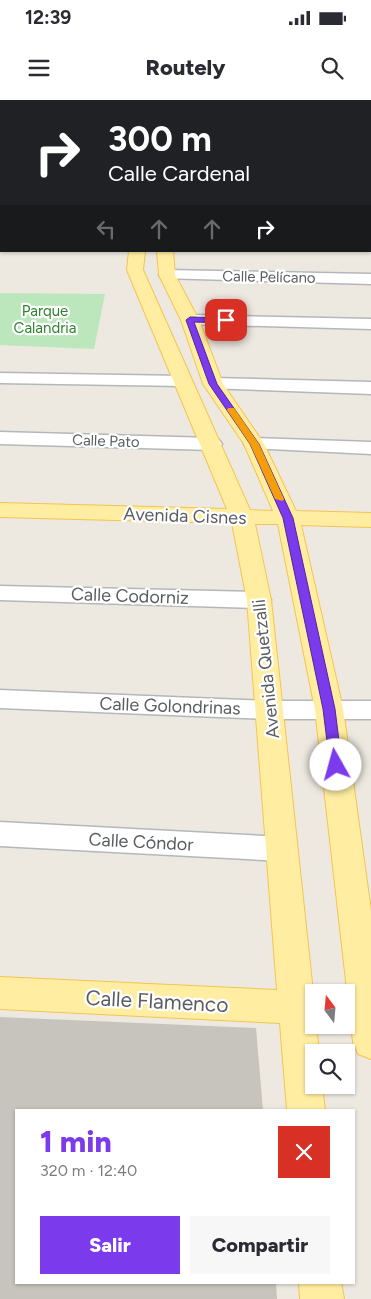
<!DOCTYPE html>
<html lang="es">
<meta charset="utf-8">
<style>
:root{--surface:#fff;--page:#f7f7f7;--text:#2b2b33;--muted:#7c7c81;--accent:#7c3aed}
body{margin:0;font-family:Figtree,sans-serif;background:var(--page);color:var(--text);height:100vh;display:flex;flex-direction:column;font-size:19px;white-space:nowrap}
*{box-sizing:border-box;margin:0}
p{font-size:16px;color:var(--muted)}
.icon{flex:none;width:28px;height:28px;fill:none;stroke:currentColor;stroke-width:2;stroke-linecap:round;stroke-linejoin:round}
.map{position:relative;flex:1;overflow:hidden}
.panel{position:absolute;left:15px;top:1009px;width:340px;height:175px;display:flex;flex-direction:column;background:var(--surface);border-radius:0px;box-shadow:0 1px 4px #0004}
.panel>*{flex:none}
.banner{position:absolute;left:0px;top:0px;width:371px;height:152px;box-shadow:0 1px 4px #0004;background:#202124;color:#fff;overflow:hidden}
.needle{width:32px;rotate:344deg}
.buttons{position:absolute;left:305px;top:884px;display:grid;gap:10px}
.buttons a{display:grid;place-items:center;width:50px;height:50px;border-radius:0px;background:var(--surface);box-shadow:0 1px 4px #0004;font-size:25px}
.pin{position:absolute;display:grid;place-items:center;width:42px;height:42px;color:#fff;margin:-21px;border-radius:10px;box-shadow:0 2px 8px #0006}
.me{position:absolute;width:55px;margin:-28px;rotate:353deg;stroke-linejoin:round;filter:drop-shadow(0 0 4px #0008)}
.turn{display:flex;align-items:center;gap:18px;height:105px;padding:0 25px;font-size:22px}
.turn .icon{width:65px;height:65px;stroke-width:2.5}
.turn b{display:block;font-size:35px;line-height:42px}
.lanes{display:flex;align-items:center;height:48px;padding:0 25px;background:#0003;justify-content:center;gap:25px;direction:ltr}
.lanes .off{opacity:.35}
.round{display:grid;place-items:center;flex:none;width:52px;height:52px;border-radius:0px;background:var(--page)}
.overview{display:flex;align-items:center;justify-content:space-between;height:85px;padding:0 25px}
h1{font-size:30px;font-weight:800;line-height:38px;color:var(--accent)}
.button{display:flex;gap:10px;margin-top:auto;padding:10px 25px}
.button a{flex:1;height:58px;border-radius:0px;background:var(--accent);color:#fff;font-size:20px;font-weight:800;line-height:58px;text-align:center}
.button a+a{background:var(--page);color:var(--text)}
.status{display:flex;justify-content:space-between;align-items:center;height:35px;padding:0 25px;background:var(--surface);direction:ltr}
.status svg{height:14px;fill:currentColor}
header{display:flex;justify-content:space-between;align-items:center;height:65px;padding:0 25px;background:var(--surface);font-size:22px;font-weight:800}
.map>svg:first-child{display:block}
</style>
<div class="status"><b>12:39</b><svg viewBox="0 0 49 12"><path d="M0 12V9h3v3zM5 12V6h3v6zM10 12V3h3v9zM15 12V0h3v12zM26 1h20v11H26zM47 4h2v5h-2z"/></svg></div>
<header><svg class="icon" aria-label="menu" viewBox="0 0 24 24"><path d="M4 6h16M4 12h16M4 18h16"/></svg>Routely<svg class="icon" aria-label="search" viewBox="0 0 24 24"><circle cx="10" cy="10" r="6"/><path d="M15 15l6 6"/></svg></header>
<div class="map">
<svg width="371" height="1199" viewBox="0 0 371 1199">
<rect width="100%" height="100%" fill="#ede9e0"/>
<!-- green -->
<path fill="#bce6bb" d="M 171,0 L 371,0 L 371,136 L 370,1 Z
M 0,193 L 105,194 L 94,249 L 0,245 Z"/>
<!-- building -->
<path fill="#c7c4bd" d="M 0,917 L 256,928 L 263,1010 L 16,1010 L 16,1182 L 276,1182 L 277,1199 L 0,1199 Z"/>
<g fill="none" stroke-linecap="round" stroke-linejoin="round">
<defs>
<path id="minor" d="M 370,9 L 371,9 L 371,15 L 370,15 Z
M 0,11 L 1,12 L 1,19 L 0,19 Z
M 0,35 L 1,35 L 1,43 L 0,43 Z
M 0,61 L 1,61 L 1,69 L 0,69 Z
M 0,91 L 1,91 L 1,99 L 0,99 Z
M 0,130 L 1,130 L 1,138 L 0,138 Z
M 370,136 L 371,136 L 371,144 L 370,144 Z
M 167,170 L 371,174 L 371,184 L 161,178 L 159,175 Z
M 190,215 L 371,219 L 371,229 L 184,224 L 182,220 L 184,216 Z
M 0,273 L 182,276 L 188,277 L 191,281 L 188,285 L 182,286 L 0,283 Z
M 213,278 L 371,282 L 371,294 L 207,288 L 204,284 L 207,280 Z
M 0,332 L 212,338 L 219,340 L 222,344 L 219,348 L 212,350 L 0,344 Z
M 254,338 L 371,342 L 371,354 L 247,348 L 244,344 L 247,340 Z
M 0,486 L 259,492 L 267,495 L 271,500 L 267,505 L 259,508 L 0,500 Z
M 0,590 L 271,601 L 371,601 L 371,619 L 271,619 L 0,608 Z
M 0,722 L 282,737 L 293,740 L 297,749 L 293,758 L 282,761 L 0,746 Z"/>
<path id="major" d="M 135,0 L 147,0 L 147,1 L 135,1 Z
M 157,0 L 169,0 L 169,1 L 157,1 Z
M 129,151 L 145,151 L 143,170 L 250,410 L 273,411 L 244,344 L 203,284 L 181,220 L 159,175 L 157,151 L 173,151 L 175,175 L 199,220 L 223,284 L 264,344 L 296,411 L 371,413 L 371,427 L 301,425 L 343,609 L 371,811 L 371,959 L 358,954 L 353,942 L 315,609 L 278,424 L 255,424 L 271,500 L 313,892 L 316,892 L 314,892 L 314,925 L 316,925 L 319,952 L 314,952 L 314,985 L 322,985 L 325,1010 L 287,1010 L 280,923 L 0,909 L 0,877 L 277,890 L 247,500 L 232,423 L 0,417 L 0,403 L 227,409 L 127,170 Z
M 299,1182 L 341,1182 L 344,1199 L 300,1199 Z"/>
</defs>
<!-- minor casing -->
<use href="#minor" stroke="#b3b7bc" stroke-width="3"/>
<!-- major casing -->
<use href="#major" stroke="#f6c34f" stroke-width="2"/>
<!-- minor -->
<use href="#minor" fill="#fff" fill-rule="evenodd"/>
<!-- major -->
<use href="#major" fill="#ffeea2" fill-rule="evenodd"/>
</g>
<!-- route -->
<path fill="#7c3aed" stroke="#51269a" d="M 190,217 L 226,218 L 230,220 L 226,223 L 194,222 L 217,284 L 259,344 L 293,418 L 335,609 L 342,665 L 340,668 L 336,670 L 330,665 L 323,609 L 283,418 L 250,344 L 209,284 L 186,220 Z"/>
<!-- slow -->
<path fill="#f59e0b" d="M 228,308 L 234,308 L 259,344 L 284,399 L 283,401 L 275,399 L 250,344 L 227,310 Z"/>
<g text-anchor="middle" dominant-baseline="central" stroke-width="4.5" stroke-linejoin="round" paint-order="stroke">
<!-- far-street labels -->
<g font-size="15" fill="#595d62" stroke="#fff">
<text transform="translate(269 177) rotate(1)">Calle Pelícano</text>
<text transform="translate(106 341) rotate(2)">Calle Pato</text>
</g>
<!-- far-park labels -->
<g font-size="15" fill="#308232" stroke="#fff">
<text x="45" y="211">Parque<tspan x="45" dy="17">Calandria</tspan></text>
</g>
<!-- street labels -->
<g font-size="18" fill="#595d62" stroke="#fff">
<text transform="translate(185 416) rotate(2)">Avenida Cisnes</text>
<text transform="translate(130 496) rotate(2)">Calle Codorniz</text>
<text transform="translate(266 569) rotate(-96)">Avenida Quetzalli</text>
<text transform="translate(170 606) rotate(2)">Calle Golondrinas</text>
<text transform="translate(141 742) rotate(3)">Calle Cóndor</text>
</g>
<!-- near-street labels -->
<g font-size="21" fill="#595d62" stroke="#fff">
<text transform="translate(157 901) rotate(3)">Calle Flamenco</text>
</g>
</g>
</svg>
<div class="buttons">
<a><svg class="needle" viewBox="-14 -14 28 28"><path d="M0-13l5 13h-10z" fill="#e53935"/><path d="M0 13l5-13h-10z" fill="#7c7c81"/></svg></a>
<a><svg class="icon" aria-label="search" viewBox="0 0 24 24"><circle cx="10" cy="10" r="6"/><path d="M15 15l6 6"/></svg></a>
</div>
<div class="pin" style="left:226px;top:220px;background:#d93025"><svg class="icon" aria-label="arrive" viewBox="0 0 24 24"><path d="M6 21V4h12l-3 4 3 4H6"/></svg></div>
<svg class="me" style="left:336px;top:665px" viewBox="-20 -20 40 40"><circle r="19" fill="#fff"/><path d="M0-13L10 11 0 6-10 11z" fill="#7c3aed"/></svg>
<div class="banner">
<div class="turn"><svg class="icon" aria-label="right" viewBox="0 0 24 24"><path d="M7 20v-9h11M14 6l5 5-5 5"/></svg><div><b>300 m</b>Calle Cardenal</div></div>
<div class="lanes"><svg class="icon off" aria-label="left" viewBox="0 0 24 24"><path d="M17 20v-9H6M10 6l-5 5 5 5"/></svg><svg class="icon off" aria-label="ahead" viewBox="0 0 24 24"><path d="M12 20V5M6 11l6-6 6 6"/></svg><svg class="icon off" aria-label="ahead" viewBox="0 0 24 24"><path d="M12 20V5M6 11l6-6 6 6"/></svg><svg class="icon" aria-label="right" viewBox="0 0 24 24"><path d="M7 20v-9h11M14 6l5 5-5 5"/></svg></div>
</div>
<section class="panel">
<div class="overview"><div><h1>1 min</h1><p>320 m · 12:40</p></div><a class="round" style="background:#d93025;color:#fff"><svg class="icon" aria-label="close" viewBox="0 0 24 24"><path d="M6 6l12 12M18 6L6 18"/></svg></a></div>
<div class="button"><a>Salir</a><a>Compartir</a></div>
</section>
</div>
